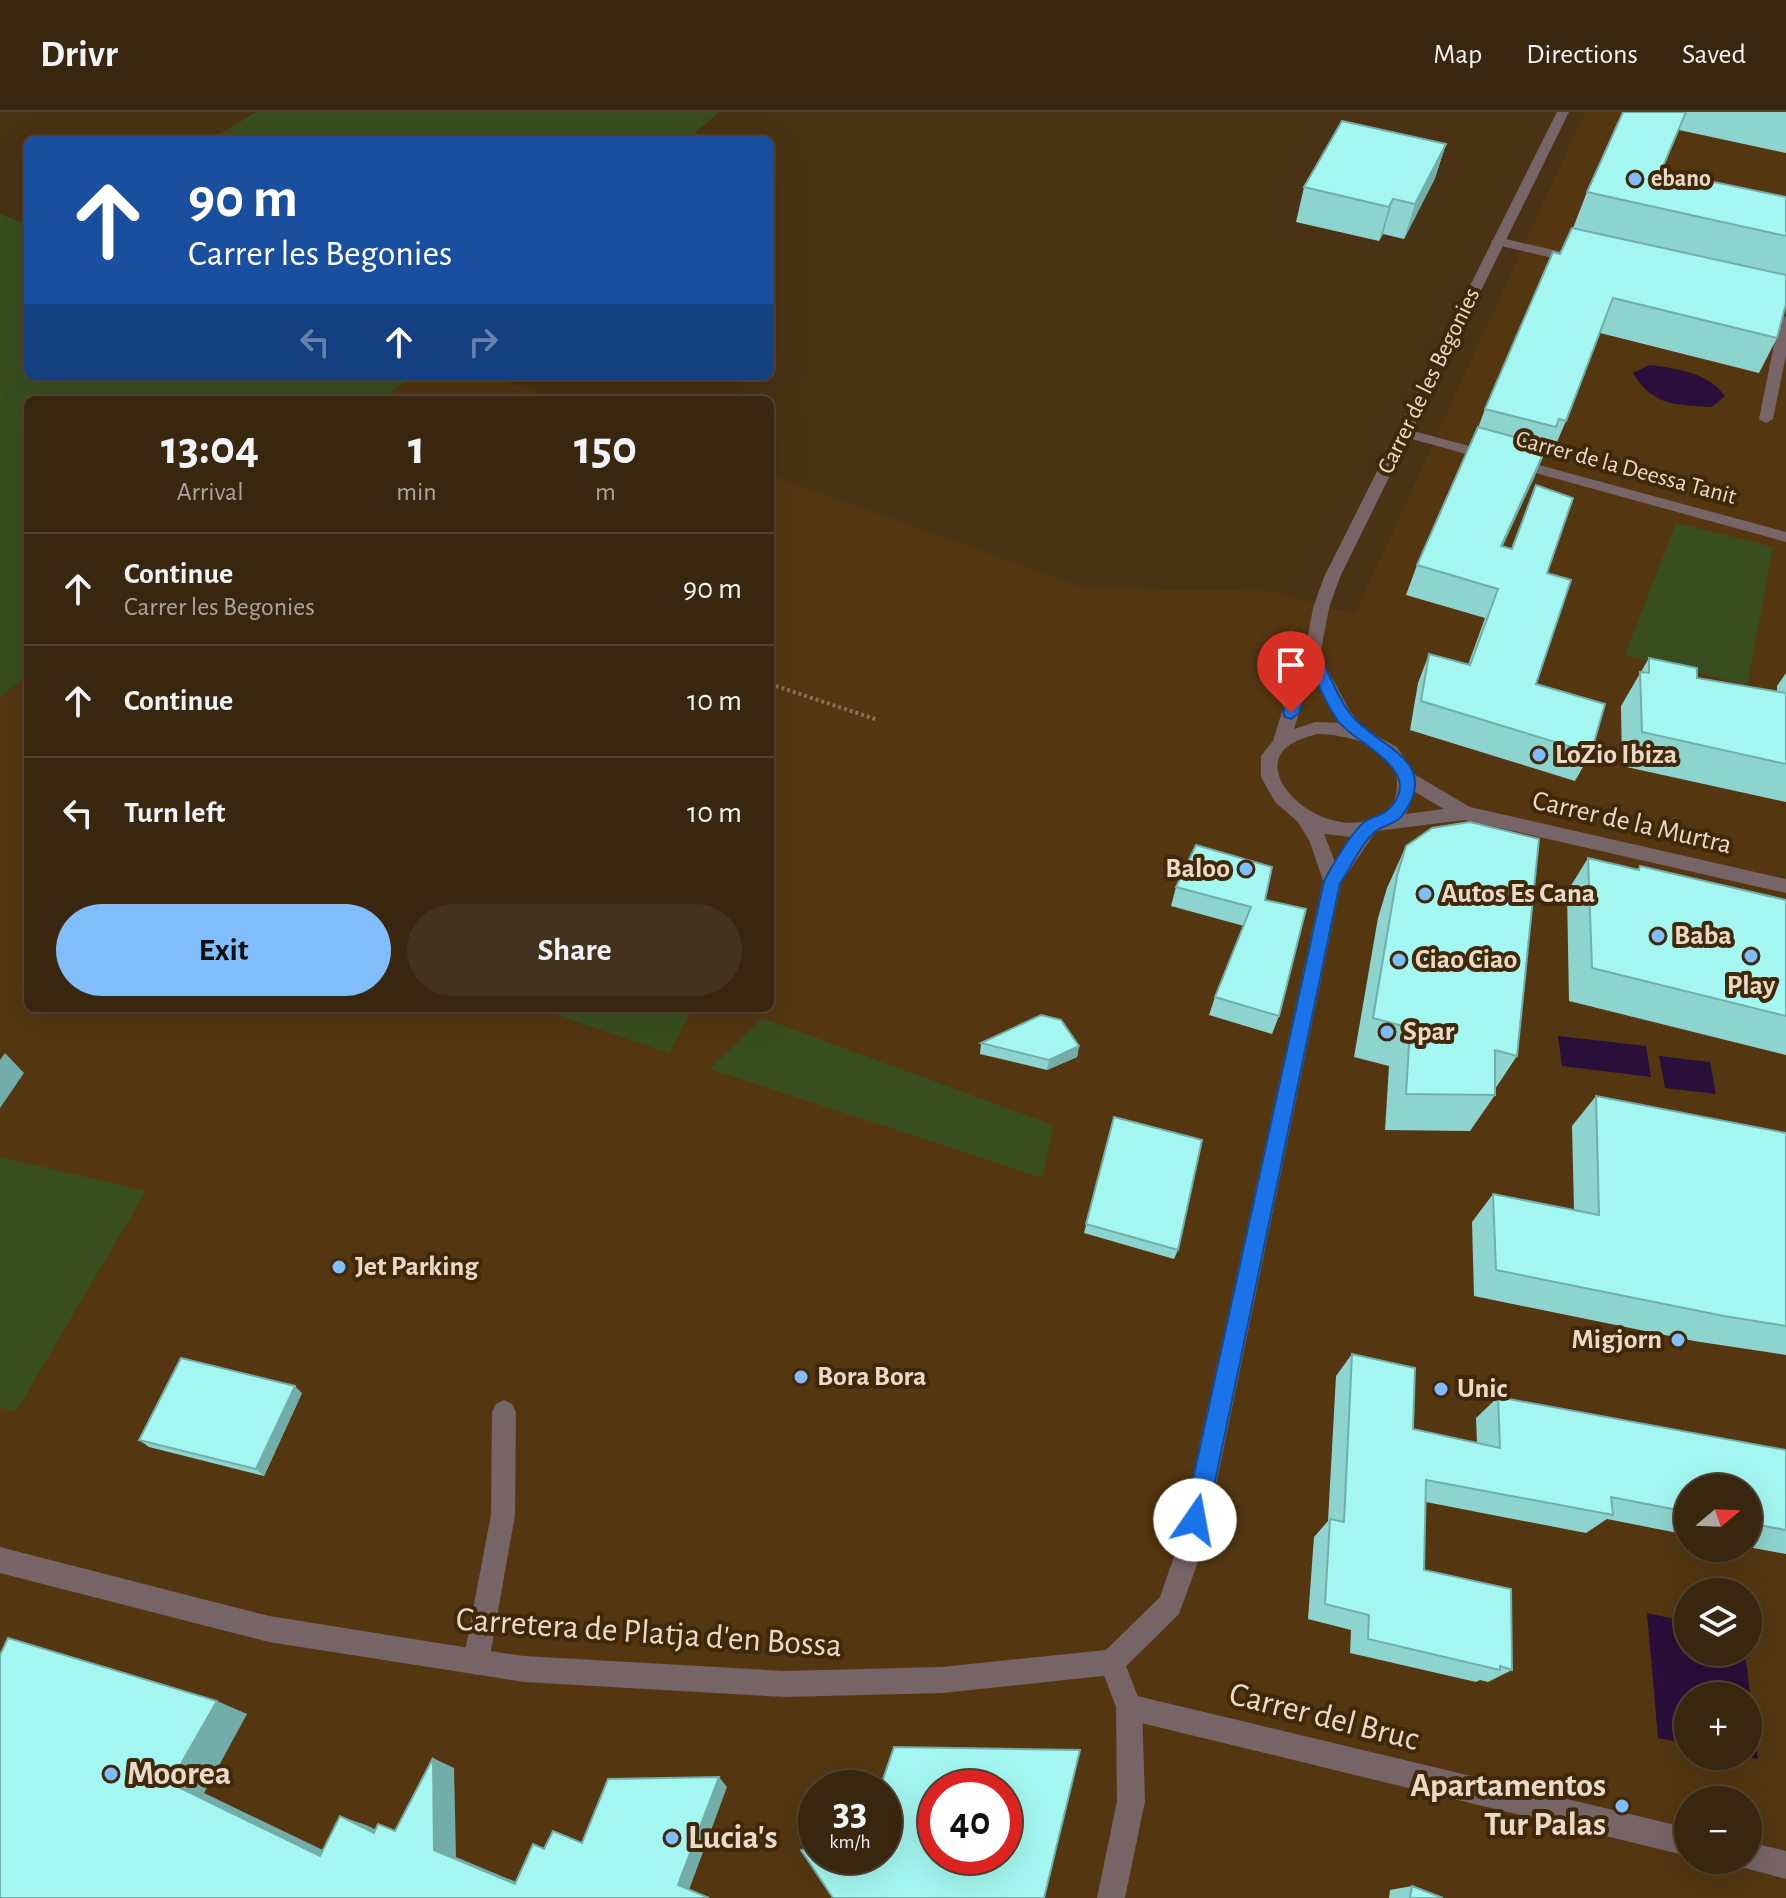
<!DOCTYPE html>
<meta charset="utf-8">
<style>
:root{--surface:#38260f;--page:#43321d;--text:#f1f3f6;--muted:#aba59e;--line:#52432f;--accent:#80bdfa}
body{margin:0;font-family:"Alegreya Sans",sans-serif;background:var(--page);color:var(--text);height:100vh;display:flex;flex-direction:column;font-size:30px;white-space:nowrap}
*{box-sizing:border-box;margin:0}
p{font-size:26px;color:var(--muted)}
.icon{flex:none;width:44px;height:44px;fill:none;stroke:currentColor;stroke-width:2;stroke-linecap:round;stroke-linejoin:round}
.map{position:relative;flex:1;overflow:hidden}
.sheet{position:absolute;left:24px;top:284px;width:750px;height:616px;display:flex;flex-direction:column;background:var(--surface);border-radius:12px;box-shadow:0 8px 32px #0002,0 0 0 2px var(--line)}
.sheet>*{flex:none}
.hud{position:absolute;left:24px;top:24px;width:750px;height:244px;border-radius:12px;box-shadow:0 8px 32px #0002,0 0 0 2px var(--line);background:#1a4fa0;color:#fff;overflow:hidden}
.needle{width:52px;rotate:71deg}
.controls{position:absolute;left:1674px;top:1362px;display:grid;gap:16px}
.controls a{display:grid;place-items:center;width:88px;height:88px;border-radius:50%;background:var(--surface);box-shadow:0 8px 32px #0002,0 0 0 2px var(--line);font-size:40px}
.speed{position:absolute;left:798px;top:1658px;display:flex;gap:16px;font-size:40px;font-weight:700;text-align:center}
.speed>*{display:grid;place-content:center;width:104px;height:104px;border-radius:50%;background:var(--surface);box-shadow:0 8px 32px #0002,0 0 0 2px var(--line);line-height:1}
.speed small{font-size:20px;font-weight:400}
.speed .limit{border:12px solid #d22;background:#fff;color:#111}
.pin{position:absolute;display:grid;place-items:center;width:68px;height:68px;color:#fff;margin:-82px -34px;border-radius:50% 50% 50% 0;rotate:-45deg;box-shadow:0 0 8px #0007}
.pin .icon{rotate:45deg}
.me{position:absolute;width:88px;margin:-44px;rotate:12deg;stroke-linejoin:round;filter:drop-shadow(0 0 6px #0008)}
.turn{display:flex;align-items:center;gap:28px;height:168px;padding:0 32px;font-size:36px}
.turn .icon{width:104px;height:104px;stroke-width:2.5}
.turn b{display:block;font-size:56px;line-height:68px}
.lanes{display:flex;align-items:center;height:76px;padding:0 32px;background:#0003;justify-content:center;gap:40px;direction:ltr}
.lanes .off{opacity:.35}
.eta{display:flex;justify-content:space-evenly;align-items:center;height:136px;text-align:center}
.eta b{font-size:48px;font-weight:600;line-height:56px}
.button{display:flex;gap:16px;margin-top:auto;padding:16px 32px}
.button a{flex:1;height:92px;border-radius:48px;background:var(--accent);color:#111;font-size:32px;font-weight:600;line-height:92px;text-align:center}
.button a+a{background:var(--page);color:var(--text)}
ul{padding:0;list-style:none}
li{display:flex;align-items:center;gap:24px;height:112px;padding:0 32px;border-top:2px solid var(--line)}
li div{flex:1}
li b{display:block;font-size:30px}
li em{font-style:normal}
header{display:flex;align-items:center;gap:48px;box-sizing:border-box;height:112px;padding:0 40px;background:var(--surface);border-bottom:2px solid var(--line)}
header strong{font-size:38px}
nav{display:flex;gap:44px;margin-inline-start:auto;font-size:28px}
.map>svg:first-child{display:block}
</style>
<header>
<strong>Drivr</strong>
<nav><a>Map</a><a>Directions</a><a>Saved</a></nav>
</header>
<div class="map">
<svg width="1786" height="1786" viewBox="0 0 1786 1786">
<rect width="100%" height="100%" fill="#4a3214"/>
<!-- built -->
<path fill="#543711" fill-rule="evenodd" d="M 1585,0 L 1770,0 L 1786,4 L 1786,1786 L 0,1786 L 0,585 L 28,563 L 28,896 L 770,896 L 770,363 L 1085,476 L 1270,479 L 1355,502 ZM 1688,1376 L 1748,1376 L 1748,1436 L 1688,1436 ZM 1688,1480 L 1748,1480 L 1748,1540 L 1688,1540 ZM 1688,1584 L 1748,1584 L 1748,1644 L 1688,1644 ZM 816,1676 L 884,1676 L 884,1744 L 816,1744 ZM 936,1676 L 1004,1676 L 1004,1744 L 936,1744 ZM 1688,1688 L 1748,1688 L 1748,1748 L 1688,1748 Z
M 413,264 L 492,264 L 559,288 L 382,288 Z"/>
<!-- green -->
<path fill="#384e1f" d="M 256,0 L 719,0 L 687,28 L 210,28 Z
M 0,102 L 28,113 L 28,264 L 413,264 L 382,288 L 28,288 L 28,563 L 0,585 Z
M 1676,411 L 1773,435 L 1747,573 L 1625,543 Z
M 536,896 L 693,896 L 669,941 Z
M 762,906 L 1053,1013 L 1043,1066 L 710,957 Z
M 0,1045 L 146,1079 L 16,1299 L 0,1296 Z"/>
<!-- water -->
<path fill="#290f3a" d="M 1649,253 C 1676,256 1709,261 1725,284 L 1712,295 C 1677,293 1652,294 1633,261 Z
M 1558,924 L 1646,934 L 1651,965 L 1562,954 Z
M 1659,944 L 1710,950 L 1716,982 L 1665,976 Z
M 1647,1501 L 1688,1510 L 1688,1540 L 1745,1540 L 1758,1647 L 1743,1644 L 1748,1644 L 1748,1584 L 1688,1584 L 1688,1632 L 1658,1626 Z"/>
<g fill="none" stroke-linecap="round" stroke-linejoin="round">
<!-- path -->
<path stroke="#867158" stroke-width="4" stroke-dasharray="3 3" stroke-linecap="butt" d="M 770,572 L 878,608"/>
<!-- service -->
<path fill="#776466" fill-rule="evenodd" d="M 504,1288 L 512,1292 L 516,1300 L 515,1403 L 489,1550 L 485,1559 L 476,1563 L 467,1559 L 463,1550 L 491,1403 L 492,1300 L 496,1292 Z"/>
<!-- pedestrian -->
<path fill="#776466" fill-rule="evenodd" d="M 1129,1582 L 1688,1716 L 1688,1744 L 1129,1608 L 1120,1604 L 1116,1595 L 1120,1586 Z
M 1748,1730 L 1786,1739 L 1786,1767 L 1738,1754 L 1736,1748 L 1748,1748 Z"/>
<!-- minor -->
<path fill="#776466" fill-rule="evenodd" d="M 1497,125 L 1584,145 L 1586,148 L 1579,152 L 1492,132 L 1491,129 Z
M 1786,204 L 1786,243 L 1773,307 L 1766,311 L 1759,307 L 1779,208 Z
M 1406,317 L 1786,420 L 1786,430 L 1401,324 L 1399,321 Z
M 1112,1537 L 1121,1541 L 1142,1595 L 1145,1689 L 1125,1786 L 1097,1786 L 1117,1689 L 1116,1595 L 1099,1550 L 1103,1541 Z"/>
<!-- tertiary -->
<path fill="#776466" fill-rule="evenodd" d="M 1557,0 L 1569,0 L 1340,465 L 1329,496 L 1320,544 L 1350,599 L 1364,617 L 1397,635 L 1414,662 L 1470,695 L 1786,767 L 1786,781 L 1465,708 L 1376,719 L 1341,771 L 1203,1436 L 1179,1502 L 1121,1559 L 1112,1563 L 942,1581 L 784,1585 L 524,1570 L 269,1530 L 0,1461 L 0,1435 L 269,1504 L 476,1537 L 524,1544 L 784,1559 L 942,1555 L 1106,1538 L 1160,1485 L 1177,1436 L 1323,769 L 1310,730 L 1298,710 L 1275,690 L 1261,665 L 1261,644 L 1273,629 L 1292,567 L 1304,544 L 1313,496 L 1324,465 ZM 1312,560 L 1340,611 L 1315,610 L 1294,617 ZM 1316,622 C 1346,622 1398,634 1397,672 C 1397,687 1393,695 1380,703 C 1325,735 1243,658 1293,631 C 1299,627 1309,625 1316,622 ZM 1415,680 L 1444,697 L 1406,702 ZM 1324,722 L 1352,725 L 1335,750 Z"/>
</g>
<!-- wall -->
<path fill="#8dd4cf" d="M 1623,0 L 1786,0 L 1786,41 L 1679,18 L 1661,59 L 1786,85 L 1786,192 L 1777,226 L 1759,261 L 1600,221 L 1566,309 L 1551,344 L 1544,343 L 1502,434 L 1511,437 L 1536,373 L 1547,461 L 1536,572 L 1591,641 L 1575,669 L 1410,618 L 1418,571 L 1429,542 L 1468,553 L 1485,506 L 1406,483 L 1417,453 L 1478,316 L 1485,297 L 1573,116 L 1587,80 Z
M 1446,32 L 1435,66 L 1404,127 L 1383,122 L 1379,129 L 1296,110 L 1304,75 Z
M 1649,546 L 1697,566 L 1777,580 L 1777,574 L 1786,561 L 1786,690 L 1622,654 L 1621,594 Z
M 1406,734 L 1517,944 L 1495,977 L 1495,983 L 1470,1019 L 1385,1018 L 1389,954 L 1354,945 L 1378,806 L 1387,776 Z
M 1588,746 L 1637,758 L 1640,754 L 1786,788 L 1786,943 L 1569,889 L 1567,780 Z
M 1176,775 L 1265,788 L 1279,904 L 1272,922 L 1209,903 L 1215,885 L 1244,814 L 1171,794 Z
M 981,931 L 1079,934 L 1077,945 L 1047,958 L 980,942 Z
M 1596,984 L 1786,1021 L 1786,1243 L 1694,1229 L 1474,1184 L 1472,1110 L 1493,1082 L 1574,1098 L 1572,1014 Z
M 1114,1005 L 1178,1138 L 1174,1147 L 1084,1121 Z
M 1352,1242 L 1413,1317 L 1477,1331 L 1476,1306 L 1498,1285 L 1786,1338 L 1786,1442 L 1748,1435 L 1748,1376 L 1688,1376 L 1688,1423 L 1607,1407 L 1586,1421 L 1426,1390 L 1424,1458 L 1512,1558 L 1488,1570 L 1480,1568 L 1476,1570 L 1350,1541 L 1351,1518 L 1308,1507 L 1314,1425 L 1328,1409 L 1336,1264 Z
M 302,1281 L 264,1364 L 149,1335 L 139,1328 Z
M 1412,1774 L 1443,1786 L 1389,1786 L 1390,1778 Z"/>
<!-- shaded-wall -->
<path fill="#73ada9" d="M 1446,32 L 1435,66 L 1404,127 L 1415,92 Z
M 1393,87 L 1383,122 L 1379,129 L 1389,95 Z
M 1547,334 L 1535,364 L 1489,464 L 1501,434 Z
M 1079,934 L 1077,945 L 1047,958 L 1049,948 Z
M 5,941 L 24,961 L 0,996 L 0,948 Z
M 295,1274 L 302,1281 L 264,1364 L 256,1357 Z
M 217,1589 L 247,1602 L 204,1681 L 348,1750 L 320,1744 L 170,1671 Z
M 433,1646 L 454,1656 L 456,1745 L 533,1777 L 515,1772 L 434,1738 Z
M 719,1665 L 727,1675 L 689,1778 L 678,1773 Z
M 340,1704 L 366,1713 L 399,1728 L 374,1721 Z"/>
<!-- building -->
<path fill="#a4f7f1" stroke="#73ada9" stroke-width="2" fill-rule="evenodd" d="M 1623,0 L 1686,0 L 1661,59 L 1786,85 L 1786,124 L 1587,80 Z
M 1342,9 L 1446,32 L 1415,92 L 1393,87 L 1389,95 L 1304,75 Z
M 1572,116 L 1786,163 L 1786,192 L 1777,226 L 1613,186 L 1566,309 L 1559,307 L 1556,315 L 1485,297 L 1553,140 L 1560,142 Z
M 1478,315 L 1547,334 L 1501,434 L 1512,437 L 1536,373 L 1573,386 L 1547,461 L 1571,468 L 1536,572 L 1605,592 L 1591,641 L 1421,589 L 1429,542 L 1470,553 L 1498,477 L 1417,453 Z
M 1649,546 L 1697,556 L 1697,566 L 1786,581 L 1786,652 L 1642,620 L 1640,560 L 1649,561 Z
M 1470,710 L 1539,727 L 1517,944 L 1495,938 L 1495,983 L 1406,982 L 1410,916 L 1373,906 L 1397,764 L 1406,734 L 1432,716 Z
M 1196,733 L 1272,755 L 1265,788 L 1306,797 L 1279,904 L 1215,885 L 1251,795 L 1176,775 Z
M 1588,746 L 1639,758 L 1640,754 L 1786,788 L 1786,904 L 1592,856 Z
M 1041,903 L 1061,908 L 1079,934 L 1049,948 L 981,931 Z
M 1596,984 L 1786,1021 L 1786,1214 L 1724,1204 L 1496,1158 L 1493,1082 L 1599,1103 Z
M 1114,1005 L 1202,1028 L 1178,1138 L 1086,1112 Z
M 1352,1242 L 1415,1256 L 1413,1317 L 1500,1336 L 1498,1285 L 1786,1338 L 1786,1418 L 1748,1411 L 1748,1376 L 1688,1376 L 1688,1400 L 1611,1385 L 1613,1403 L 1426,1368 L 1424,1458 L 1511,1477 L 1512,1558 L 1500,1554 L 1500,1558 L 1368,1527 L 1369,1503 L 1325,1492 L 1330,1407 L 1344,1410 Z
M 181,1246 L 295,1274 L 256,1357 L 139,1328 Z
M 8,1526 L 217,1589 L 170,1671 L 320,1744 L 340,1704 L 374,1721 L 378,1712 L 395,1719 L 433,1646 L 434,1738 L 515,1772 L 533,1732 L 544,1737 L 553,1719 L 582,1731 L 608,1667 L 719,1665 L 678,1773 L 709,1786 L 0,1786 L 0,1543 Z
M 894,1635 L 1080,1638 L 1044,1786 L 833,1786 L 801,1738 L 816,1734 L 816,1744 L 884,1744 L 884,1676 L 880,1676 ZM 936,1676 L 1004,1676 L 1004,1744 L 936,1744 Z
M 1412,1774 L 1443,1786 L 1410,1786 Z"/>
<!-- route -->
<path fill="#1a73e8" stroke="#114b97" stroke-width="2" d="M 1312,538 L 1320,544 C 1330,563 1338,587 1352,604 C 1378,635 1443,649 1402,704 C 1396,712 1384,713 1376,719 C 1361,731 1351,756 1340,771 L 1207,1408 L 1203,1416 L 1195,1419 L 1187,1416 L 1184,1408 L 1324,769 C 1334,751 1347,727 1362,712 C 1369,705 1382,704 1389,697 C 1427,658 1355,632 1338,609 C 1327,594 1320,575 1312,559 L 1299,601 L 1291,607 L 1285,605 L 1283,601 L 1292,567 L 1307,540 Z"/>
<!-- markers -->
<g fill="#80bdfa" stroke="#402809" stroke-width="3">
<circle cx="1635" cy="67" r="8"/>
<circle cx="1539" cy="643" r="8"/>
<circle cx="1246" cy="757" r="8"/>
<circle cx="1425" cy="782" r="8"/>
<circle cx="1658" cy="824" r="8"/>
<circle cx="1751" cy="844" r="8"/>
<circle cx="1399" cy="848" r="8"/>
<circle cx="1387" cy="920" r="8"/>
<circle cx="339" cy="1155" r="8"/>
<circle cx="1678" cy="1228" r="8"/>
<circle cx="801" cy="1265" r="8"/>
<circle cx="1441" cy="1277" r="8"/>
<circle cx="111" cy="1662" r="8"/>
<circle cx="1622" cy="1694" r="8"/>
<circle cx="672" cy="1726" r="8"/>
</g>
<g text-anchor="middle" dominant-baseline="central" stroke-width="8" stroke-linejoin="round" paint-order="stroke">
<!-- far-poi labels -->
<g font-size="24" font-weight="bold" fill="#eadaca" stroke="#402809" text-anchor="start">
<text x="1651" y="67">ebano</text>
</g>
<!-- far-street labels -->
<g font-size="24" fill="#eadaca" stroke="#402809">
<text transform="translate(1429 269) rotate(-64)">Carrer de les Begonies</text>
<text transform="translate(1626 356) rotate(15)">Carrer de la Deessa Tanit</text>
</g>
<!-- poi labels -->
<g font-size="28" font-weight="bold" fill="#eadaca" stroke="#402809" text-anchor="start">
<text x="1555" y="643">LoZio Ibiza</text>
<text x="1230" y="757" text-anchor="end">Baloo</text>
<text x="1441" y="782">Autos Es Cana</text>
<text x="1674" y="824">Baba</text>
<text x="1415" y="848">Ciao Ciao</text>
<text x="1751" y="874" text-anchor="middle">Play</text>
<text x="1403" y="920">Spar</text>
<text x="355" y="1155">Jet Parking</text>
<text x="1662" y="1228" text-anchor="end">Migjorn</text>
<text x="817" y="1265">Bora Bora</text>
<text x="1457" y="1277">Unic</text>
</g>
<!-- street labels -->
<g font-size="28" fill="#eadaca" stroke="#402809">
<text transform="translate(1632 711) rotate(13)">Carrer de la Murtra</text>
</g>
<!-- near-street labels -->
<g font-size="34" fill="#eadaca" stroke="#402809">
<text transform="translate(649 1521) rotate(4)">Carretera de Platja d'en Bossa</text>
<text transform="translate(1324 1605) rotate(14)">Carrer del Bruc</text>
</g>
<!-- near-poi labels -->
<g font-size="34" font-weight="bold" fill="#eadaca" stroke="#402809" text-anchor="start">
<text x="127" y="1662">Moorea</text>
<text x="1606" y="1674" text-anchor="end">Apartamentos<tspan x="1606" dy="39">Tur Palas</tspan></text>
<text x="688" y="1726">Lucia's</text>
</g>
</g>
</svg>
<div class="controls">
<a><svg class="needle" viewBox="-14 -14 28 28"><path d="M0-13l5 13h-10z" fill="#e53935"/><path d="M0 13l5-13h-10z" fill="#aba59e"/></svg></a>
<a><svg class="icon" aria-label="layers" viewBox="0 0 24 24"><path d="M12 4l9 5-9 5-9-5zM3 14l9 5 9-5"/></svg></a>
<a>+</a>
<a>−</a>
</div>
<div class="speed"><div>33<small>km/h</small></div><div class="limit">40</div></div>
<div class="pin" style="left:1291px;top:601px;background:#d93025"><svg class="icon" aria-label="arrive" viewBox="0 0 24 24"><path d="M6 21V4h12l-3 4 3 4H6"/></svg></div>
<svg class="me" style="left:1195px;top:1408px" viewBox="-20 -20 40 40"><circle r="19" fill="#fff"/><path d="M0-13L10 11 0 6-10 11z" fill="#1a73e8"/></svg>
<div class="hud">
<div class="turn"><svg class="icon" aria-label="ahead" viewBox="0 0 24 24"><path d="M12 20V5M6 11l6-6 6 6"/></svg><div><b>90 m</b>Carrer les Begonies</div></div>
<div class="lanes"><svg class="icon off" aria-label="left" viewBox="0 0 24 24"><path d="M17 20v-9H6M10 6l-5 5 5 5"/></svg><svg class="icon" aria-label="ahead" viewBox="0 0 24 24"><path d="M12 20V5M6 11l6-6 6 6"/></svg><svg class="icon off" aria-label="right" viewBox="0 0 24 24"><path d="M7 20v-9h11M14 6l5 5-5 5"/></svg></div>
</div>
<section class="sheet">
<div class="eta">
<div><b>13:04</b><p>Arrival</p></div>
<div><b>1</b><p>min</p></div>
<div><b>150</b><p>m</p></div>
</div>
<ul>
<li><svg class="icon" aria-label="ahead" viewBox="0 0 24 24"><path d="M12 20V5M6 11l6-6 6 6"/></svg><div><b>Continue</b><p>Carrer les Begonies</p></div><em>90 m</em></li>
<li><svg class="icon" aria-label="ahead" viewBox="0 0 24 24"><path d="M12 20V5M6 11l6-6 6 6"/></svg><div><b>Continue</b></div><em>10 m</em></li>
<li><svg class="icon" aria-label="left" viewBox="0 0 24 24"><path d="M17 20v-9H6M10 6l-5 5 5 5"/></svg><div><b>Turn left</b></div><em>10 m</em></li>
</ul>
<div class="button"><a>Exit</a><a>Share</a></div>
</section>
</div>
